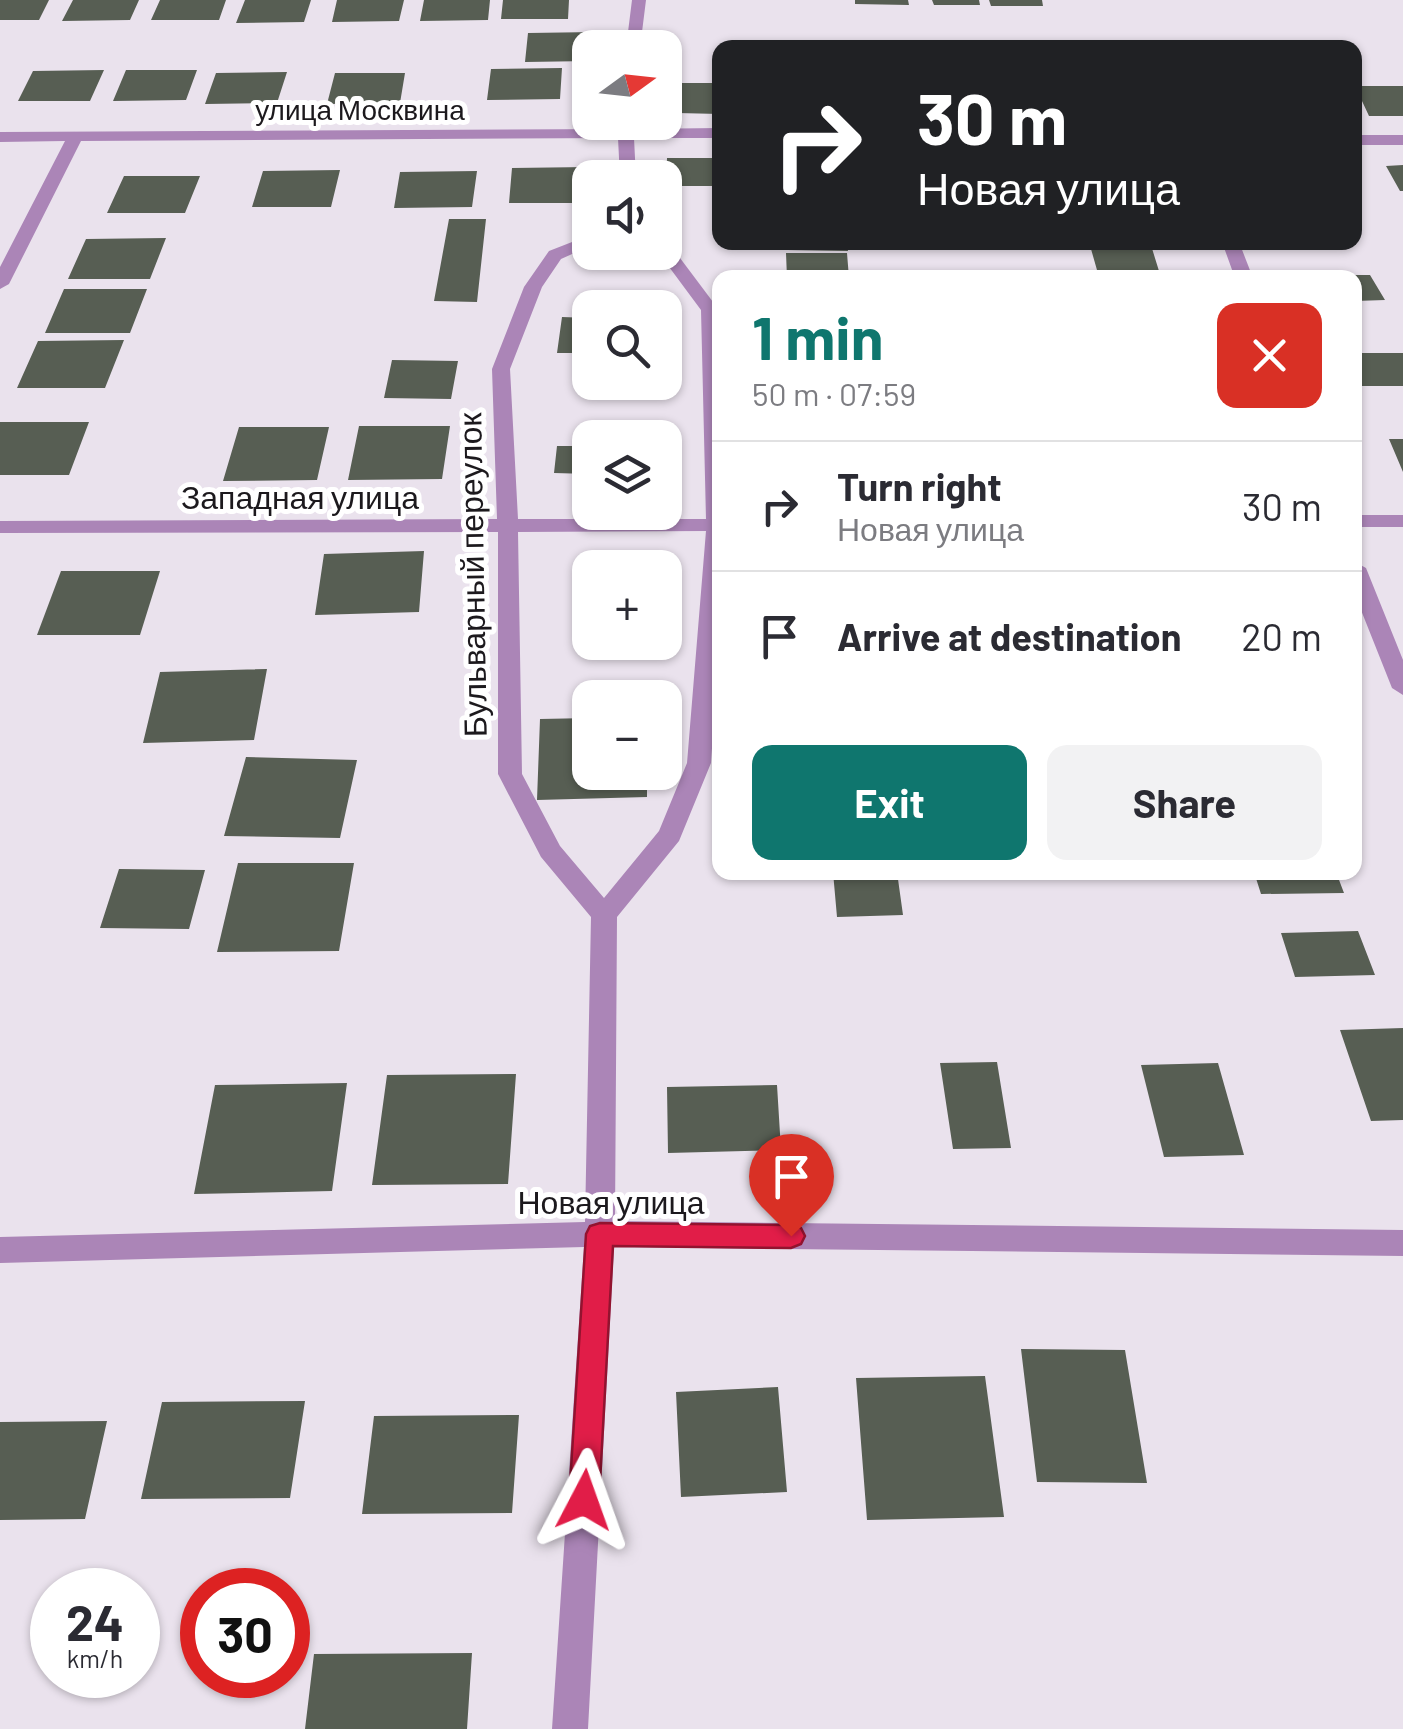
<!DOCTYPE html>
<meta charset="utf-8">
<style>
:root{--surface:#fff;--page:#f2f2f3;--text:#2b2b33;--muted:#7c7c81;--line:#e1e1e2;--accent:#0f766e}
body{margin:0;font-family:Barlow,sans-serif;background:var(--page);color:var(--text);height:100vh;display:flex;flex-direction:column;font-size:38px;white-space:nowrap}
*{box-sizing:border-box;margin:0}
p{font-size:32px;color:var(--muted)}
.icon{flex:none;width:55px;height:55px;fill:none;stroke:currentColor;stroke-width:2;stroke-linecap:round;stroke-linejoin:round}
.map{position:relative;flex:1;overflow:hidden}
.panel{position:absolute;left:712px;top:270px;width:650px;height:610px;display:flex;flex-direction:column;background:var(--surface);border-radius:20px;box-shadow:0 2px 8px #0004}
.panel>*{flex:none}
.banner{position:absolute;left:712px;top:40px;width:650px;height:210px;border-radius:20px;box-shadow:0 2px 8px #0004;background:#202124;color:#fff;overflow:hidden}
.needle{width:65px;rotate:75deg}
.buttons{position:absolute;left:572px;top:30px;display:grid;gap:20px}
.buttons a{display:grid;place-items:center;width:110px;height:110px;border-radius:20px;background:var(--surface);box-shadow:0 2px 8px #0004;font-size:50px}
.speed{position:absolute;left:30px;top:1568px;display:flex;gap:20px;font-size:50px;font-weight:700;text-align:center}
.speed>*{display:grid;place-content:center;width:130px;height:130px;border-radius:50%;background:var(--surface);box-shadow:0 2px 8px #0004;line-height:1}
.speed small{font-size:25px;font-weight:400}
.speed .limit{border:15px solid #d22;background:#fff;color:#111}
.pin{position:absolute;display:grid;place-items:center;width:85px;height:85px;color:#fff;margin:-102px -42px;border-radius:50% 50% 50% 0;rotate:-45deg;box-shadow:0 0 10px #0007}
.pin .icon{rotate:45deg}
.me{position:absolute;width:110px;margin:-55px;rotate:4deg;stroke-linejoin:round;filter:drop-shadow(0 0 8px #0008)}
.turn{display:flex;align-items:center;gap:35px;height:210px;padding:0 40px;font-size:45px}
.turn .icon{width:130px;height:130px;stroke-width:2.5}
.turn b{display:block;font-size:70px;line-height:85px}
.round{display:grid;place-items:center;flex:none;width:105px;height:105px;border-radius:20px;background:var(--page)}
.summary{display:flex;align-items:center;justify-content:space-between;height:170px;padding:0 40px}
h1{font-size:60px;font-weight:700;line-height:75px;color:var(--accent)}
.cta{display:flex;gap:20px;margin-top:auto;padding:20px 40px}
.cta a{flex:1;height:115px;border-radius:20px;background:var(--accent);color:#fff;font-size:40px;font-weight:700;line-height:115px;text-align:center}
.cta a+a{background:var(--page);color:var(--text)}
ul{padding:0;list-style:none}
li{display:flex;align-items:center;gap:30px;height:130px;padding:0 40px;border-top:2px solid var(--line)}
li div{flex:1}
li b{display:block;font-size:38px}
li em{font-style:normal}
.map>svg:first-child{display:block}
</style>
<div class="map">
<svg width="1403" height="1729" viewBox="0 0 1403 1729">
<rect width="100%" height="100%" fill="#eae2ed"/>
<!-- building -->
<path fill="#575e53" d="M 0,0 L 49,0 L 39,20 L 0,20 Z
M 73,0 L 139,0 L 130,20 L 62,21 Z
M 160,0 L 226,0 L 219,20 L 151,20 Z
M 245,0 L 311,0 L 304,22 L 236,23 Z
M 337,0 L 404,0 L 399,21 L 332,22 Z
M 424,0 L 490,0 L 488,20 L 420,21 Z
M 503,0 L 569,0 L 568,19 L 501,19 Z
M 855,0 L 908,0 L 909,5 L 855,4 Z
M 932,0 L 979,0 L 980,5 L 934,5 Z
M 989,0 L 1042,0 L 1043,6 L 991,6 Z
M 596,32 L 590,61 L 525,62 L 528,33 Z
M 562,68 L 560,99 L 487,100 L 491,69 Z
M 104,70 L 90,101 L 18,101 L 33,71 Z
M 126,70 L 197,70 L 186,100 L 113,101 Z
M 287,72 L 277,103 L 205,104 L 216,73 Z
M 335,73 L 405,73 L 400,103 L 327,104 Z
M 679,83 L 720,83 L 720,114 L 677,113 Z
M 1355,86 L 1403,86 L 1403,116 L 1369,116 Z
M 667,158 L 720,158 L 720,186 L 666,186 Z
M 1403,165 L 1403,191 L 1400,191 L 1386,166 Z
M 588,167 L 587,203 L 509,203 L 512,168 Z
M 340,170 L 331,207 L 252,207 L 263,171 Z
M 477,171 L 472,207 L 394,208 L 400,172 Z
M 124,176 L 200,176 L 185,213 L 107,213 Z
M 449,219 L 486,219 L 477,302 L 434,301 Z
M 166,238 L 150,279 L 68,279 L 86,239 Z
M 787,242 L 847,242 L 848,251 L 787,250 Z
M 1089,242 L 1150,242 L 1159,271 L 1097,270 Z
M 786,253 L 847,253 L 849,278 L 787,278 Z
M 1355,275 L 1370,275 L 1385,300 L 1355,301 Z
M 64,289 L 147,289 L 130,333 L 45,333 Z
M 562,317 L 590,318 L 590,353 L 557,353 Z
M 124,340 L 105,388 L 17,388 L 38,341 Z
M 1355,353 L 1403,353 L 1403,386 L 1355,386 Z
M 392,360 L 458,361 L 451,399 L 384,398 Z
M 0,422 L 89,422 L 69,475 L 0,475 Z
M 359,426 L 450,426 L 442,479 L 348,480 Z
M 239,427 L 329,427 L 317,480 L 223,481 Z
M 1389,439 L 1403,439 L 1403,472 Z
M 557,446 L 590,446 L 590,474 L 554,473 Z
M 424,551 L 419,612 L 315,615 L 324,554 Z
M 61,571 L 160,571 L 140,635 L 37,635 Z
M 267,669 L 254,740 L 143,743 L 160,672 Z
M 590,718 L 590,772 L 647,772 L 647,797 L 537,800 L 540,719 Z
M 246,757 L 357,760 L 340,838 L 224,836 Z
M 238,863 L 354,863 L 339,951 L 217,952 Z
M 119,869 L 205,870 L 189,929 L 100,928 Z
M 833,872 L 897,872 L 903,915 L 837,917 Z
M 1254,872 L 1336,872 L 1344,893 L 1261,894 Z
M 1358,931 L 1375,975 L 1295,977 L 1281,933 Z
M 1403,1028 L 1403,1120 L 1371,1121 L 1340,1030 Z
M 997,1062 L 1011,1148 L 953,1149 L 940,1063 Z
M 1218,1063 L 1244,1155 L 1164,1157 L 1141,1065 Z
M 516,1074 L 508,1184 L 372,1185 L 387,1075 Z
M 347,1083 L 332,1191 L 194,1194 L 215,1085 Z
M 777,1085 L 781,1150 L 668,1153 L 667,1087 Z
M 1021,1349 L 1125,1350 L 1147,1483 L 1037,1482 Z
M 985,1376 L 1004,1517 L 867,1520 L 856,1378 Z
M 778,1387 L 787,1492 L 681,1497 L 676,1392 Z
M 305,1401 L 290,1498 L 141,1499 L 162,1402 Z
M 519,1415 L 512,1513 L 362,1514 L 374,1416 Z
M 107,1421 L 85,1519 L 0,1520 L 0,1422 Z
M 472,1653 L 467,1729 L 305,1729 L 314,1654 Z"/>
<g fill="none" stroke-linecap="round" stroke-linejoin="round">
<!-- minor -->
<path fill="#ab85b7" fill-rule="evenodd" d="M 632,0 L 646,0 L 640,48 L 626,48 Z
M 617,122 L 633,122 L 633,129 L 720,128 L 720,138 L 634,138 L 636,178 L 620,178 L 618,138 L 81,141 L 9,284 L 0,289 L 0,267 L 65,141 L 0,142 L 0,132 L 618,129 Z
M 1355,135 L 1403,135 L 1403,145 L 1355,145 Z
M 590,235 L 590,246 L 561,259 L 542,287 L 510,369 L 518,519 L 706,519 L 701,310 L 658,252 L 665,252 L 665,245 L 671,246 L 719,310 L 720,336 L 720,631 L 711,763 L 679,841 L 617,917 L 615,1221 L 1403,1230 L 1403,1256 L 614,1247 L 588,1729 L 552,1729 L 584,1247 L 0,1263 L 0,1237 L 585,1222 L 591,917 L 541,857 L 498,774 L 498,532 L 0,533 L 0,521 L 497,519 L 492,369 L 524,287 L 549,251 ZM 706,531 L 687,763 L 659,831 L 604,898 L 560,846 L 522,774 L 518,532 Z
M 1222,242 L 1239,242 L 1253,278 L 1235,278 Z
M 1355,515 L 1403,515 L 1403,527 L 1355,527 Z
M 1355,562 L 1366,568 L 1403,660 L 1403,695 L 1392,688 L 1355,595 Z"/>
</g>
<!-- route -->
<path fill="#e11d48" stroke="#92132f" stroke-width="2.5" d="M 600,1223 L 791,1225 L 801,1228 L 805,1236 L 801,1244 L 791,1248 L 613,1246 L 599,1500 L 595,1511 L 584,1515 L 573,1511 L 569,1500 L 586,1234 L 590,1226 Z"/>
<g text-anchor="middle" dominant-baseline="central" stroke-width="10" stroke-linejoin="round" paint-order="stroke">
<!-- far-street labels -->
<g font-size="28" fill="#1c191d" stroke="#fff">
<text x="360" y="109">улица Москвина</text>
</g>
<!-- street labels -->
<g font-size="32" fill="#1c191d" stroke="#fff">
<text x="300" y="496">Западная улица</text>
<text transform="translate(471 575) rotate(-91)">Бульварный переулок</text>
<text x="611" y="1201">Новая улица</text>
</g>
</g>
</svg>
<div class="buttons">
<a><svg class="needle" viewBox="-14 -14 28 28"><path d="M0-13l5 13h-10z" fill="#e53935"/><path d="M0 13l5-13h-10z" fill="#7c7c81"/></svg></a>
<a><svg class="icon" aria-label="sound" viewBox="0 0 24 24"><path d="M4 9h4l5-4v14l-5-4H4zM17 9q2 3 0 6"/></svg></a>
<a><svg class="icon" aria-label="search" viewBox="0 0 24 24"><circle cx="10" cy="10" r="6"/><path d="M15 15l6 6"/></svg></a>
<a><svg class="icon" aria-label="layers" viewBox="0 0 24 24"><path d="M12 4l9 5-9 5-9-5zM3 14l9 5 9-5"/></svg></a>
<a>+</a>
<a>−</a>
</div>
<div class="speed"><div>24<small>km/h</small></div><div class="limit">30</div></div>
<div class="pin" style="left:791px;top:1236px;background:#d93025"><svg class="icon" aria-label="arrive" viewBox="0 0 24 24"><path d="M6 21V4h12l-3 4 3 4H6"/></svg></div>
<svg class="me" style="left:584px;top:1500px" viewBox="-20 -20 40 40"><path d="M0-17L14 15 0 8-14 15z" fill="#e11d48" stroke="#fff" stroke-width="4"/></svg>
<div class="banner">
<div class="turn"><svg class="icon" aria-label="right" viewBox="0 0 24 24"><path d="M7 20v-9h11M14 6l5 5-5 5"/></svg><div><b>30 m</b>Новая улица</div></div>
</div>
<section class="panel">
<div class="summary"><div><h1>1 min</h1><p>50 m · 07:59</p></div><a class="round" style="background:#d93025;color:#fff"><svg class="icon" aria-label="close" viewBox="0 0 24 24"><path d="M6 6l12 12M18 6L6 18"/></svg></a></div>
<ul>
<li><svg class="icon" aria-label="right" viewBox="0 0 24 24"><path d="M7 20v-9h11M14 6l5 5-5 5"/></svg><div><b>Turn right</b><p>Новая улица</p></div><em>30 m</em></li>
<li><svg class="icon" aria-label="arrive" viewBox="0 0 24 24"><path d="M6 21V4h12l-3 4 3 4H6"/></svg><div><b>Arrive at destination</b></div><em>20 m</em></li>
</ul>
<div class="cta"><a>Exit</a><a>Share</a></div>
</section>
</div>
